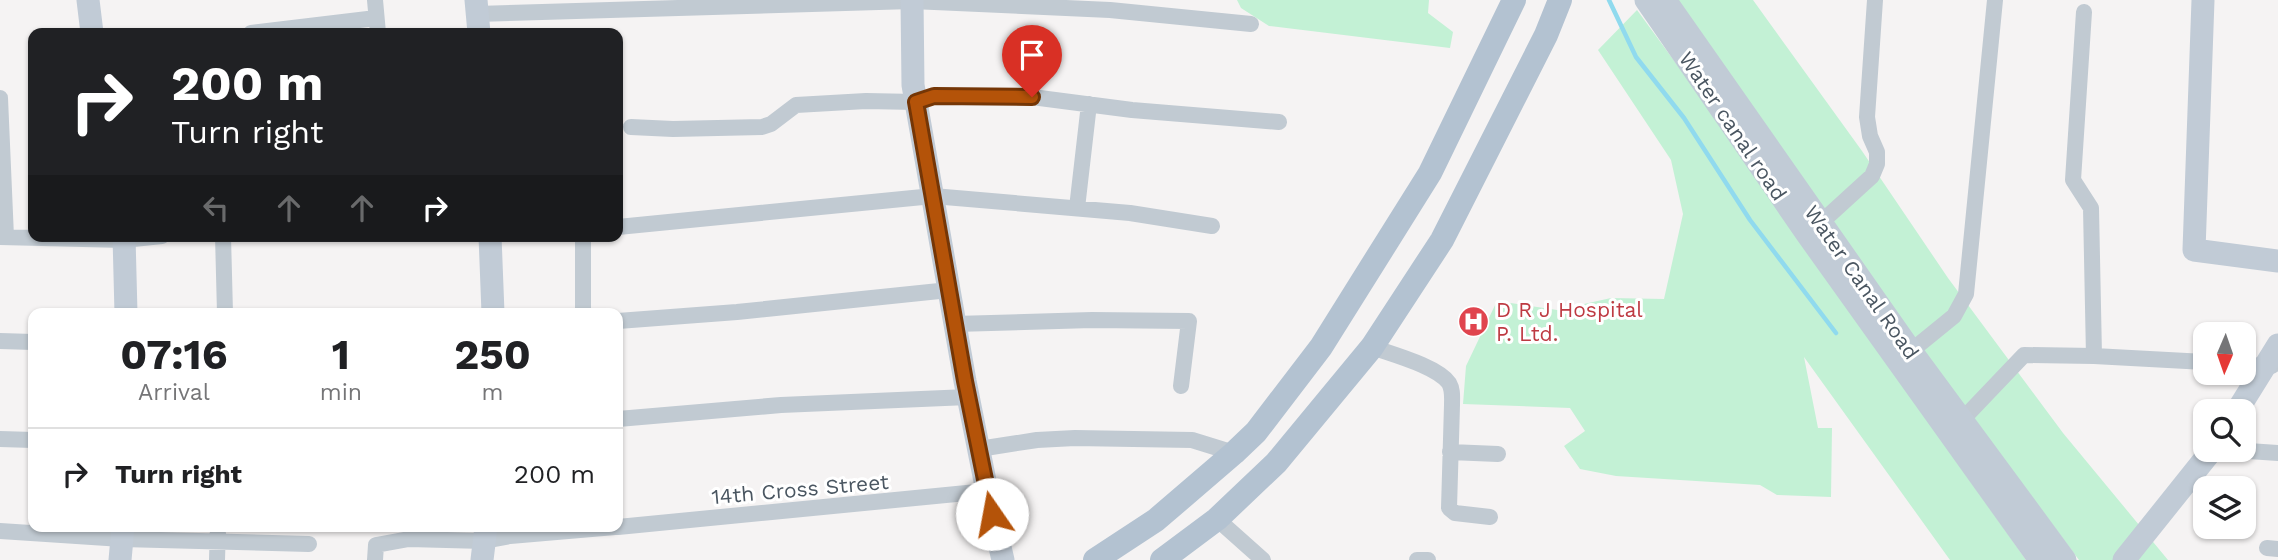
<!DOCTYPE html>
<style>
:root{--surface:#fff;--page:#f2f2f2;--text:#202124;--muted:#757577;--line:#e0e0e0}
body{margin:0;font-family:"Work Sans",sans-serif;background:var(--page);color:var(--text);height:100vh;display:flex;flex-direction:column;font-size:26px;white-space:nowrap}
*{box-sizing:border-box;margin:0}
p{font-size:23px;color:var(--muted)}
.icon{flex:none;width:38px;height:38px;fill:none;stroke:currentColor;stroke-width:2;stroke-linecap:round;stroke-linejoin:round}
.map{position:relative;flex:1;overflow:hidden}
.drawer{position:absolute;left:28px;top:308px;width:595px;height:224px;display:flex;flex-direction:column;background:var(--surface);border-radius:14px;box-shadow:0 2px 5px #0004}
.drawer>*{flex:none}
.banner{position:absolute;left:28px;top:28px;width:595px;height:214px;border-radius:14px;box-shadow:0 2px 5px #0004;background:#202124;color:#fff;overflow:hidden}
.needle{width:46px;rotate:182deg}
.fabs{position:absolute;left:2193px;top:322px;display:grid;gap:14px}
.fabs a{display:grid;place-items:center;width:63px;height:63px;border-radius:14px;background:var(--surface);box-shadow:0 2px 5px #0004;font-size:35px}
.pin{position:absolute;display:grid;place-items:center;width:60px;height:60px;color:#fff;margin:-72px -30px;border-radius:50% 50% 50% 0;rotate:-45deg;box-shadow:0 0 7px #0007}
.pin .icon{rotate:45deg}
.me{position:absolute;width:77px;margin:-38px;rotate:348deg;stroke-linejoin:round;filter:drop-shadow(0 0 5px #0008)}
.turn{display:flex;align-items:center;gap:24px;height:147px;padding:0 28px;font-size:32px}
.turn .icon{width:91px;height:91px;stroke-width:2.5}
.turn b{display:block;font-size:49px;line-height:60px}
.lanes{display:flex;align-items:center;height:66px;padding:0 28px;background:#0003;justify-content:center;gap:35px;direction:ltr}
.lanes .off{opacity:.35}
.eta{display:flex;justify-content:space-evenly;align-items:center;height:119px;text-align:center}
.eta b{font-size:42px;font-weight:700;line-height:49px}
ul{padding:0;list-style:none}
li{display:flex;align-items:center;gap:21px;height:91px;padding:0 28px;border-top:2px solid var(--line)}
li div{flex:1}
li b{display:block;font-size:26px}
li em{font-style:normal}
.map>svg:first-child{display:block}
</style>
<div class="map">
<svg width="2278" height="560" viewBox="0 0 2278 560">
<rect width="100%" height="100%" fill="#f5f3f3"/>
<!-- green -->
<path fill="#c3f1d5" d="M 1237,0 L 1429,0 L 1428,13 L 1453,32 L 1450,48 L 1269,26 L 1241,8 Z
M 1674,0 L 1753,0 L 1862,151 L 1948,278 L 2063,433 L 2168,560 L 2079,560 L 1877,290 Z
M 1637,10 L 1719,122 L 2026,560 L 1950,560 L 1804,357 L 1818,428 L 1832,428 L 1831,497 L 1777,495 L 1760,485 L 1616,476 L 1580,469 L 1564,446 L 1585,431 L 1570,408 L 1463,404 L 1466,366 L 1497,301 L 1557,310 L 1611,298 L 1664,299 L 1683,214 L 1671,160 L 1598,50 Z"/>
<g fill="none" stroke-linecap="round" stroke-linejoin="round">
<!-- stream -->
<path stroke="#90daee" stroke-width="4.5" d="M 1609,0 L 1636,57 L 1684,118 L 1750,220 L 1836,333"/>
<!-- street -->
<path stroke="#c1cad2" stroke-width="16" d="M 375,0 L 378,33
M 2084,12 L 2073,180 L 2091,208 L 2094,356
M 477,14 L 912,1 L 1110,10 L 1251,24
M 251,33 L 376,18
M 0,98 L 6,237
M 631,127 L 673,129 L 762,127 L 771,124 L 796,105 L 866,101 L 916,102 L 934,96 L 1032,97 L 1132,110 L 1279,122
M 1077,208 L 1089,104
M 618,227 L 933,196 L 1130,213 L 1212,226
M 1815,228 L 1872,176 L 1877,164 L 1877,152 L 1870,136 L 1867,117 L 1875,0
M 223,236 L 225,313
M 583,236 L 583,313
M 0,237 L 124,240 L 162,236
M 618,321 L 737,312 L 949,290
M 955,324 L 1092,320 L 1189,321 L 1181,386
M 0,341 L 33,342
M 1372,347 C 1391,354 1437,366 1449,383 C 1453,390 1452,397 1452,405 L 1449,508 L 1455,513 L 1490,517
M 1911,351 L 1954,316 L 1966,294 L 1995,0
M 2244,365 L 2272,366
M 618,419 L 781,405 L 968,397
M 1954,426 L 1962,420 L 2024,355 L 2094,356 L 2205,362
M 0,439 L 33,440
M 979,449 L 1037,440 L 1075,438 L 1192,440 L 1234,453
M 2234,450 L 2278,453
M 1450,452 L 1498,454
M 1217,519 L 1263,560
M 618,527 L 987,491
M 0,531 L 122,539 L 309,544
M 2267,548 L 2278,549
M 217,560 L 218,527
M 375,560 L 376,545 L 409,539 L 484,541 L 510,536 L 615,527
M 1417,560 L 1428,560"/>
<!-- secondary -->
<path stroke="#c1cbd6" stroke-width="23" d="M 88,0 L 92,33
M 476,0 L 479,33
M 912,0 L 913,85 L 965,381 L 987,491 L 1003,560
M 1646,0 L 1807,234 L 2040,560
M 1665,0 L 1911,351 L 2065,560
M 2203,0 L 2194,250 L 2278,261
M 124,236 L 126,313
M 490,236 L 493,313
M 2237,411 L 2278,345
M 120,560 L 123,527
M 482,560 L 486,527
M 2124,560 L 2212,450"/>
<!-- primary -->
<path stroke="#b3c2d1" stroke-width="24" d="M 1095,560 L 1156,520 L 1234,453 L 1256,432 L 1321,347 L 1430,173 L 1514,0
M 1162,560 L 1217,519 L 1276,463 L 1372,347 L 1442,240 L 1546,35 L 1560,0"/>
</g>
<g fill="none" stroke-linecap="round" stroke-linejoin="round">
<defs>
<path id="route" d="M 992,514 L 965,381 L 916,102 L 934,96 L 1032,97"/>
</defs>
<!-- route casing -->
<use href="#route" stroke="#753606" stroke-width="18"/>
<!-- route -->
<use href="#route" stroke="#b45309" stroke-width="12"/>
</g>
<!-- icons -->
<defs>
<symbol id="hospital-disc" viewBox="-11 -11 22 22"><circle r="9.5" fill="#e0444e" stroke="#fff"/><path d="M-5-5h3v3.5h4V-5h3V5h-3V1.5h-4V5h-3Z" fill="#fff"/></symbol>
</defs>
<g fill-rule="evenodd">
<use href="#hospital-disc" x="1456" y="304" width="35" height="35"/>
</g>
<g text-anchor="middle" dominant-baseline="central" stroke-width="6" stroke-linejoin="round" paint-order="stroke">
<!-- street labels -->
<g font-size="21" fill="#4a5661" stroke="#fff">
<text transform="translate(1733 126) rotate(56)">Water canal road</text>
<text transform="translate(1862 282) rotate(55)">Water Canal Road</text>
<text transform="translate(800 489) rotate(-5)">14th Cross Street</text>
</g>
<!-- health labels -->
<g font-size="21" fill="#be3a42" stroke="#fff" text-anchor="start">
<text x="1496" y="309">D R J Hospital<tspan x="1496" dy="24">P. Ltd.</tspan></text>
</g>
</g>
</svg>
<div class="fabs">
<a><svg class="needle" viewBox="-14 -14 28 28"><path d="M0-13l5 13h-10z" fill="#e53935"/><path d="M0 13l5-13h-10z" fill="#757577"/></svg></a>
<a><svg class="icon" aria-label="search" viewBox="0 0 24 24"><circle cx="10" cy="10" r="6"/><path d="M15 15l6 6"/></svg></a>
<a><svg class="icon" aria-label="layers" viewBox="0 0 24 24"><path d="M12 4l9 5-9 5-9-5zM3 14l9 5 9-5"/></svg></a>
</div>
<div class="pin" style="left:1032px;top:97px;background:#d93025"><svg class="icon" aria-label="arrive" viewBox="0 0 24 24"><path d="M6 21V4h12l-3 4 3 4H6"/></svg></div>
<svg class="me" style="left:992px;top:514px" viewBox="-20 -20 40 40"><circle r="19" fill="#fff"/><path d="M0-13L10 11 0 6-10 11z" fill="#b45309"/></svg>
<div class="banner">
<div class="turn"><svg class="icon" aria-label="right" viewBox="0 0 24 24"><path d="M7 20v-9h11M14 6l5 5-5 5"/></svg><div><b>200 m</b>Turn right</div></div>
<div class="lanes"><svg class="icon off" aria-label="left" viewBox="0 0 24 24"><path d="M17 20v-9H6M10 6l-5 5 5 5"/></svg><svg class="icon off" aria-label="ahead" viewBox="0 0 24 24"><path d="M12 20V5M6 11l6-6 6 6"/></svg><svg class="icon off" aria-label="ahead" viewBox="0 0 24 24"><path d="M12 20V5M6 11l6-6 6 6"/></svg><svg class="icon" aria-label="right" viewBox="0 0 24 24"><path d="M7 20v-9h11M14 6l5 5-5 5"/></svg></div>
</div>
<section class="drawer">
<div class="eta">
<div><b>07:16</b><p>Arrival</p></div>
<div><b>1</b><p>min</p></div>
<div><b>250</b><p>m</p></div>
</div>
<ul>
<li><svg class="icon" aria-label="right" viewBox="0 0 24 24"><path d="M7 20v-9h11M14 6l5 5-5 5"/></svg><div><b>Turn right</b></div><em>200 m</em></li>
</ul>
</section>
</div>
